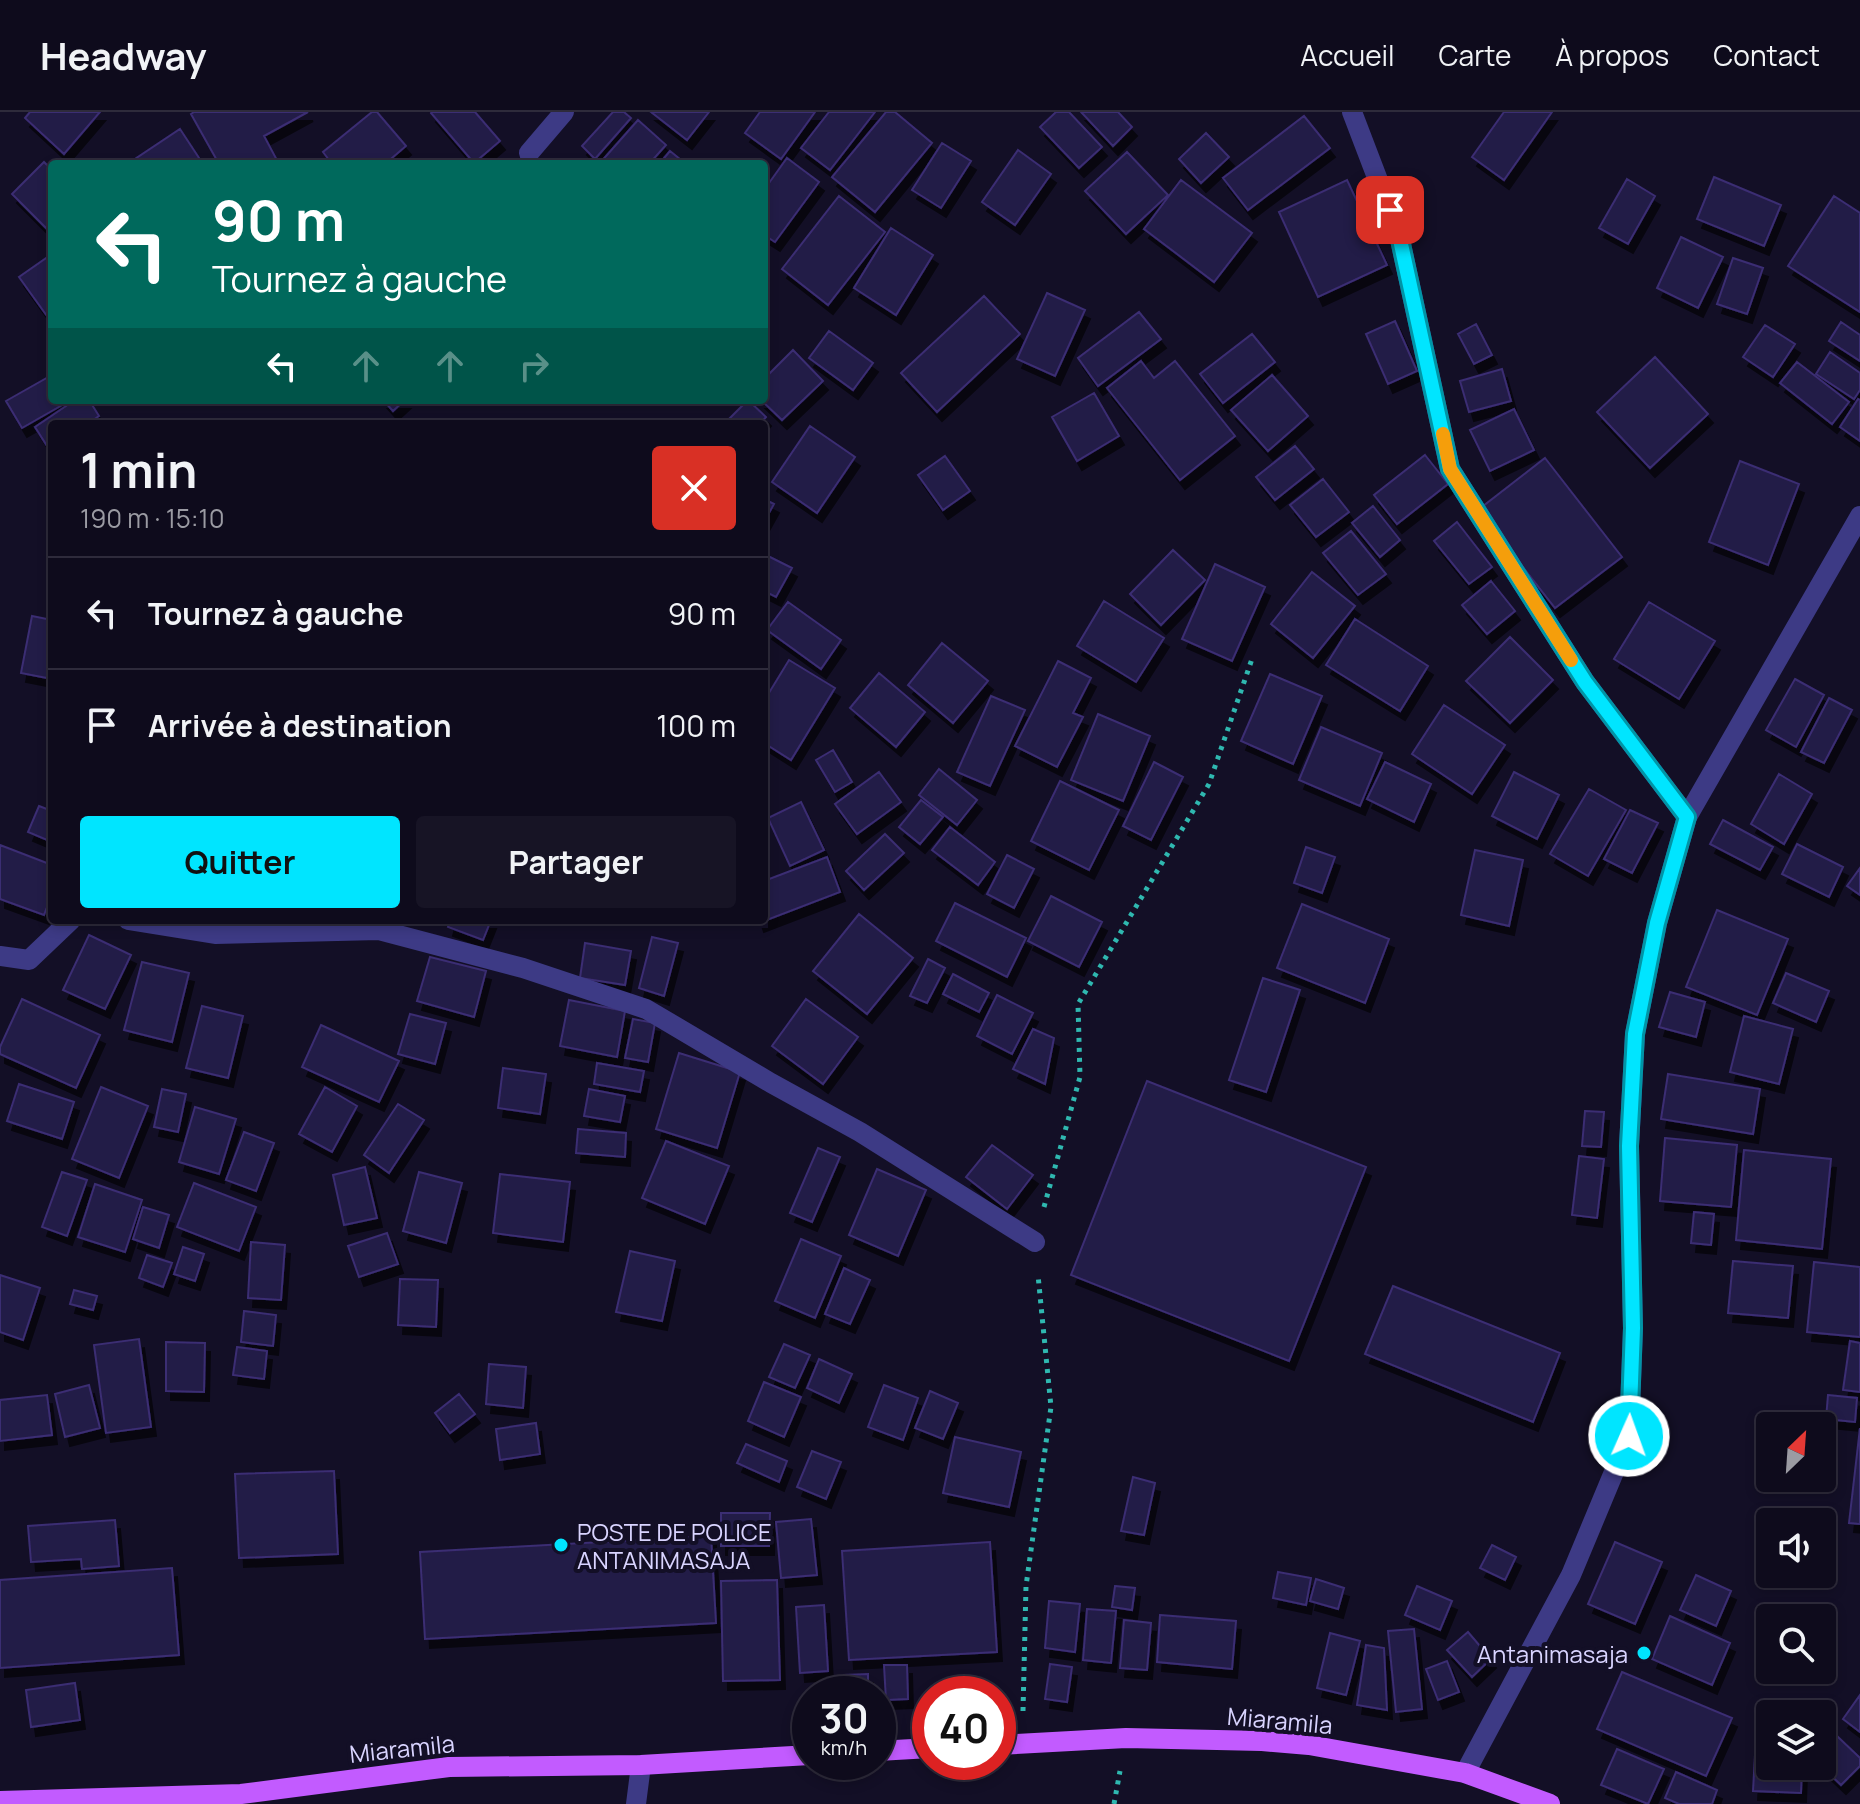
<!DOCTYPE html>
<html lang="fr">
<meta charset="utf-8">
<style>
:root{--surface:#0e0b1c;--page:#171425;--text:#f1f3f6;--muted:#9b9ba3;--line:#2e2b3b;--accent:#00e5ff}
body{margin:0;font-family:Manrope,sans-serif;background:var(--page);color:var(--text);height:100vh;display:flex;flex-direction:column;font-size:30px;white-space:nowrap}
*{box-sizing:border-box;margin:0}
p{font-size:26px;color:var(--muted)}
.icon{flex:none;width:44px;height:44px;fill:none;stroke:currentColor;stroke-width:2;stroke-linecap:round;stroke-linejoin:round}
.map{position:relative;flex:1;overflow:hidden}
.drawer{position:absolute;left:48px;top:308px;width:720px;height:504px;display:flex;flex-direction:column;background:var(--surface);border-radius:8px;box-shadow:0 4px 12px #0003,0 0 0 2px var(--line)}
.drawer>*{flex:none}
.top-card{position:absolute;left:48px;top:48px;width:720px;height:244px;border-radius:8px;box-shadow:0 4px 12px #0003,0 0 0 2px var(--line);background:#00695c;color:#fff;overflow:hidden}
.needle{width:52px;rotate:25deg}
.tools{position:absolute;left:1756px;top:1300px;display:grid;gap:16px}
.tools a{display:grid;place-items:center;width:80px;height:80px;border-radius:8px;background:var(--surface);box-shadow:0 4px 12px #0003,0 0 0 2px var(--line);font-size:40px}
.speed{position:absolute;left:792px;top:1564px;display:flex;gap:16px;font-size:40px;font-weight:700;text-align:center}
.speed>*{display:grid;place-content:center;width:104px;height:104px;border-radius:50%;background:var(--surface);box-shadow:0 4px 12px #0003,0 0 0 2px var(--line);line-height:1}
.speed small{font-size:20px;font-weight:400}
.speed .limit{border:12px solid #d22;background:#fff;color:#111}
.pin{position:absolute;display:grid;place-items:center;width:68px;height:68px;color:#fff;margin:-34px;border-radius:16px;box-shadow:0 4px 12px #0006}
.me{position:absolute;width:88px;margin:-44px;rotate:2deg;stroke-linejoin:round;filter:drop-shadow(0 0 6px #0008)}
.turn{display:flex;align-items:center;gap:28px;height:168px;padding:0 32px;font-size:36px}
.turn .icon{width:104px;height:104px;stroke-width:2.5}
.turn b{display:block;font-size:56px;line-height:68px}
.lanes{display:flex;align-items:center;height:76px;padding:0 32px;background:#0003;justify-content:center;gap:40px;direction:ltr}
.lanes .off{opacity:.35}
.round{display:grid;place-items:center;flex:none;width:84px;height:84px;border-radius:8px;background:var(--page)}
.overview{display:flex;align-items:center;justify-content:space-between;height:136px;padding:0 32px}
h1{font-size:48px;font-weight:700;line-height:60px}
.cta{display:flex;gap:16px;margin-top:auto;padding:16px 32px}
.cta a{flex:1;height:92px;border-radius:8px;background:var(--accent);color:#111;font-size:32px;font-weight:700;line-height:92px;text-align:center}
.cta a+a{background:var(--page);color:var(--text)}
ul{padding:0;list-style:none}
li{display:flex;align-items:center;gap:24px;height:112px;padding:0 32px;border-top:2px solid var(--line)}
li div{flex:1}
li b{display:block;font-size:30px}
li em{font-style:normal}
header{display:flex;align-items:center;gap:48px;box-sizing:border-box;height:112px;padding:0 40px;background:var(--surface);border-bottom:2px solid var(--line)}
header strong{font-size:38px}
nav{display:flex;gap:44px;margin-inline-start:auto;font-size:28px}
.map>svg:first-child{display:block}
</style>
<header>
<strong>Headway</strong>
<nav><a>Accueil</a><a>Carte</a><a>À propos</a><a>Contact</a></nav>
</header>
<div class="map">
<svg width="1860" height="1692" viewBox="0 0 1860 1692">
<defs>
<filter id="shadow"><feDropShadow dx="5" dy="9" stdDeviation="0" flood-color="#0009"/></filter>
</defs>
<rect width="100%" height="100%" fill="#130f26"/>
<!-- building -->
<path fill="#241b47" stroke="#3b2d73" stroke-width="2" filter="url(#shadow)" d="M 30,0 L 100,0 L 64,42 L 25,6 Z
M 194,0 L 308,0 L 264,24 L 279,52 L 219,52 L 191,2 Z
M 372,0 L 377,0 L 406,34 L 385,52 L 332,52 L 323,40 Z
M 432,0 L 475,0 L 500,29 L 474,51 L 431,1 Z
M 613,0 L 624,0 L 631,6 L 595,47 L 582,34 Z
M 651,0 L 709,0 L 687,28 Z
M 760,0 L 815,0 L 781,47 L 745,21 Z
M 829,0 L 875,0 L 830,58 L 801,36 Z
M 886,0 L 895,0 L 932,31 L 875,100 L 832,65 Z
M 1056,0 L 1069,0 L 1102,35 L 1079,56 L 1040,15 Z
M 1081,0 L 1118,0 L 1132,15 L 1113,34 Z
M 1504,0 L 1552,0 L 1504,68 L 1472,45 Z
M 1304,4 L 1330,36 L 1248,98 L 1223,66 Z
M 638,8 L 666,33 L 649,52 L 599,52 Z
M 180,17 L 203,52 L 130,52 L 129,51 Z
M 1206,21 L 1229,45 L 1201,71 L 1179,47 Z
M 942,31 L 971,49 L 941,96 L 912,78 Z
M 1018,38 L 1051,62 L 1015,113 L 982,90 Z
M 670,39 L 686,52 L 659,52 Z
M 1127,40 L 1168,83 L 1126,122 L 1085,79 Z
M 787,46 L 819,70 L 775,130 L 764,123 L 764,78 Z
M 44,50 L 52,58 L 52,122 L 12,82 Z
M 1714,65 L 1781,93 L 1764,134 L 1697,107 Z
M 1627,67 L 1655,84 L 1628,132 L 1599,116 Z
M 1181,68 L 1252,121 L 1214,170 L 1144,117 Z
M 1347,68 L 1387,153 L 1318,185 L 1279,100 Z
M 839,84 L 885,120 L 828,193 L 782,157 Z
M 1834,84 L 1860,101 L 1860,200 L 1788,154 Z
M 891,116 L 933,143 L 896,203 L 854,176 Z
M 1681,125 L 1723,145 L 1698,196 L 1657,176 Z
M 52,142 L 52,211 L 19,165 Z
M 1733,146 L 1763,156 L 1747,202 L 1717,192 Z
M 1047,181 L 1085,198 L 1055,264 L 1017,247 Z
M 984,184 L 1020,222 L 937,300 L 901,261 Z
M 1139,200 L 1161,227 L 1098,274 L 1078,246 Z
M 1395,209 L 1417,259 L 1388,272 L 1366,222 Z
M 1841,210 L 1860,223 L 1860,249 L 1829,229 Z
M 1476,212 L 1492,243 L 1474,252 L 1458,222 Z
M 1765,213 L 1795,232 L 1773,265 L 1743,245 Z
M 829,219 L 873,251 L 853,278 L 809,246 Z
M 1252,222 L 1275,250 L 1223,291 L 1200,262 Z
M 793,238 L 823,269 L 782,308 L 761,288 L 764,288 L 764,267 Z
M 1830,240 L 1860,261 L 1860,278 L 1854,287 L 1816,262 Z
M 1655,245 L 1708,302 L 1650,356 L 1597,300 Z
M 1141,249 L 1154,266 L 1175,249 L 1235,324 L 1180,368 L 1107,276 Z
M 1797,250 L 1849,290 L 1832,312 L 1780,271 Z
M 1502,257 L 1511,289 L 1469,300 L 1460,269 Z
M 52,263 L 52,288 L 71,288 L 22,316 L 6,289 Z
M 1272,263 L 1308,304 L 1268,339 L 1231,298 Z
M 1094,281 L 1119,324 L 1077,349 L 1052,305 Z
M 1858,287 L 1860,288 L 1860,329 L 1840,315 Z
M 75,288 L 89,288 L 99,304 L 87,312 L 52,312 L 52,335 L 49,337 L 35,315 Z
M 383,288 L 405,288 L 393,299 Z
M 748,288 L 766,305 L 760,312 L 724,312 Z
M 1514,297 L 1534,338 L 1490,359 L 1470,318 Z
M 810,314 L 855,345 L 817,401 L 772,370 Z
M 1295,334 L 1314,357 L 1275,388 L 1256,365 Z
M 1425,343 L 1448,372 L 1397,412 L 1374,383 Z
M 945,344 L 970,379 L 943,398 L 918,363 Z
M 1545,346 L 1622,445 L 1555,496 L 1478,398 Z
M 1740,349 L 1799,372 L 1768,453 L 1709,430 Z
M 1323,367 L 1349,400 L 1316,425 L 1290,393 Z
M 764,387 L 774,392 L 764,410 Z
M 1373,394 L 1400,428 L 1380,445 L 1352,411 Z
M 1457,410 L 1492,455 L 1469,472 L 1434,429 Z
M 1351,419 L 1386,462 L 1358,483 L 1323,441 Z
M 1173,438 L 1205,468 L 1161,513 L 1130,482 Z
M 764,442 L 792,456 L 776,485 L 764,479 Z
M 1215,452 L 1265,475 L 1232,549 L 1182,527 Z
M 1312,460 L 1355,494 L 1313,546 L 1271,512 Z
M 1491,469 L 1515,499 L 1487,522 L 1462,493 Z
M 1104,489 L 1164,526 L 1136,570 L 1077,534 Z
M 788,490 L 841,528 L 821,557 L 767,518 Z
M 1649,490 L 1715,529 L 1679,587 L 1614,547 Z
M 32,504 L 52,508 L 52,567 L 21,561 Z
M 1355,507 L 1428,554 L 1400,599 L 1326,553 Z
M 1510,525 L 1553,568 L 1510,611 L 1466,569 Z
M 942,531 L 988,569 L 953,611 L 908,573 Z
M 789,548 L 835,576 L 791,648 L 764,631 L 764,589 Z
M 1058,549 L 1091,566 L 1073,601 L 1083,605 L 1057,655 L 1015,634 Z
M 879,561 L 925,600 L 896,635 L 850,596 Z
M 1270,562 L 1322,584 L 1293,652 L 1241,629 Z
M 1795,567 L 1824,583 L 1796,635 L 1766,618 Z
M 991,584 L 1025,598 L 990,674 L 957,660 Z
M 1829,586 L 1852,598 L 1824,651 L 1801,640 Z
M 1444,593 L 1505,633 L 1472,682 L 1412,642 Z
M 1098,602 L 1150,624 L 1123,689 L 1071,668 Z
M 1321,615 L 1382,641 L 1360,694 L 1299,668 Z
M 833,638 L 852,670 L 835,680 L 816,648 Z
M 1154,650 L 1183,665 L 1151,728 L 1123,714 Z
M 1385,650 L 1431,672 L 1414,710 L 1367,687 Z
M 939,657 L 977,688 L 957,713 L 919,683 Z
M 879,660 L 901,690 L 857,722 L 835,692 Z
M 1514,660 L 1559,683 L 1537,727 L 1492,704 Z
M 1779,662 L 1812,682 L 1784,732 L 1751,712 Z
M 1060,669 L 1119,698 L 1089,758 L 1031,729 Z
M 1589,677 L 1626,698 L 1588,764 L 1550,742 Z
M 921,688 L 943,705 L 920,732 L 899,715 Z
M 801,690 L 824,738 L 790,754 L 768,706 Z
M 39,694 L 52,699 L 52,730 L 28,720 Z
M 1630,698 L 1658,711 L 1632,761 L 1604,747 Z
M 1723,708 L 1773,735 L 1760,758 L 1710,732 Z
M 950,715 L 995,750 L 978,773 L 932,738 Z
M 885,722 L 904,741 L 864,778 L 846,759 Z
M 1797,732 L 1843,755 L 1829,785 L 1782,762 Z
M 0,733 L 52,753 L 52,782 L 44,803 L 0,787 Z
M 1306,735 L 1335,745 L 1322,781 L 1294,771 Z
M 1475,738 L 1523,748 L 1509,814 L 1461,803 Z
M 1007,743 L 1034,757 L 1014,796 L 987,782 Z
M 827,745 L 840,780 L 759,811 L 758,808 L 764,808 L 764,769 Z
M 1860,756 L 1860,783 L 1847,774 Z
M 1051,784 L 1102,810 L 1079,855 L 1028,829 Z
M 955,791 L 1026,826 L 1007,865 L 936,829 Z
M 1302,792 L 1389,827 L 1365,891 L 1277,856 Z
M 1717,798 L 1788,827 L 1757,903 L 1686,875 Z
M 859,802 L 913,846 L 867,902 L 813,859 Z
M 450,808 L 491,808 L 483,828 L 448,815 Z
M 89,823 L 131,843 L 105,897 L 63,878 Z
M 652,825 L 678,831 L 664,884 L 639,876 Z
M 585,831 L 631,839 L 625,873 L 580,866 Z
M 430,845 L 486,859 L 474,905 L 417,889 Z
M 928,847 L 945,856 L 927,891 L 910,884 Z
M 142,850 L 189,861 L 172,930 L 124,918 Z
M 1786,861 L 1829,879 L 1816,910 L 1773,891 Z
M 953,862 L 989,881 L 979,900 L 943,882 Z
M 1263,866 L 1300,878 L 1266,980 L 1229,968 Z
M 1670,880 L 1705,890 L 1696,925 L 1659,915 Z
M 997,883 L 1033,901 L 1012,942 L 977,924 Z
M 22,887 L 100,923 L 76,976 L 0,942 L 0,935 Z
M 806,887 L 858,925 L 823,972 L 772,934 Z
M 569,888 L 625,899 L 617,945 L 560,934 Z
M 202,894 L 243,904 L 228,966 L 186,956 Z
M 410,902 L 446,911 L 435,952 L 398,942 Z
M 1744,904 L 1793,917 L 1779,972 L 1730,960 Z
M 633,907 L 655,911 L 648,950 L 625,946 Z
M 321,913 L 399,949 L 379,990 L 302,955 Z
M 1033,917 L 1054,926 L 1045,972 L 1013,957 Z
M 679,941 L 740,960 L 717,1036 L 656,1017 Z
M 597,951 L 644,959 L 640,980 L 594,972 Z
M 503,956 L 546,962 L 540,1002 L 498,996 Z
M 1668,962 L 1760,977 L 1753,1022 L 1661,1007 Z
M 1147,969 L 1366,1055 L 1289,1249 L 1071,1163 Z
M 19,972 L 74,990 L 62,1027 L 7,1009 Z
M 101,975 L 148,994 L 119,1066 L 72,1047 Z
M 325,975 L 357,994 L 332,1040 L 299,1022 Z
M 162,977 L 186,982 L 178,1020 L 154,1015 Z
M 589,977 L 625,984 L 620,1010 L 584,1004 Z
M 398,992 L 424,1008 L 389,1061 L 364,1043 Z
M 195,995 L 236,1007 L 219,1062 L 179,1050 Z
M 1585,999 L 1604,1000 L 1601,1035 L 1582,1034 Z
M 578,1017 L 626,1021 L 625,1045 L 576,1041 Z
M 244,1020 L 274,1031 L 256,1079 L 226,1068 Z
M 1665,1026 L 1737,1033 L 1731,1095 L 1660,1089 Z
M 666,1029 L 729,1054 L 705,1112 L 642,1086 Z
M 992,1033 L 1033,1063 L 1007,1097 L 966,1065 Z
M 818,1036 L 840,1045 L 812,1110 L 790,1101 Z
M 1744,1038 L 1831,1047 L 1822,1137 L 1736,1128 Z
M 1579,1044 L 1604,1047 L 1597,1106 L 1572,1103 Z
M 365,1055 L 377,1106 L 344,1113 L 333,1063 Z
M 877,1057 L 926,1078 L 898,1144 L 849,1123 Z
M 62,1060 L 87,1068 L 67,1124 L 42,1115 Z
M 419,1060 L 462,1071 L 446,1131 L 403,1119 Z
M 500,1062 L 570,1070 L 563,1130 L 493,1121 Z
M 194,1071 L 256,1095 L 239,1139 L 177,1115 Z
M 95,1072 L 142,1088 L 125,1140 L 78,1125 Z
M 143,1095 L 169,1103 L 159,1136 L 133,1127 Z
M 1694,1100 L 1714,1102 L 1711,1133 L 1691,1131 Z
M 387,1121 L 398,1152 L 359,1165 L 348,1134 Z
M 801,1127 L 841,1144 L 815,1206 L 775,1189 Z
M 251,1130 L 285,1133 L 281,1188 L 248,1186 Z
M 183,1135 L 204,1142 L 195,1169 L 174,1162 Z
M 630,1139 L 675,1149 L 662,1209 L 616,1200 Z
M 147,1143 L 172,1151 L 163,1175 L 139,1166 Z
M 1733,1149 L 1793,1154 L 1788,1206 L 1728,1201 Z
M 1814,1150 L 1860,1155 L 1860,1225 L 1807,1220 Z
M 844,1156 L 870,1168 L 850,1212 L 825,1202 Z
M 0,1163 L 40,1176 L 23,1228 L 0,1220 Z
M 400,1167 L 438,1168 L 436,1215 L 398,1213 Z
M 1393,1174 L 1560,1241 L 1533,1310 L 1365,1242 Z
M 74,1178 L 97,1184 L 93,1198 L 70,1192 Z
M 244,1199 L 276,1203 L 273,1234 L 241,1230 Z
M 139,1227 L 151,1315 L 106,1321 L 94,1233 Z
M 1850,1229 L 1860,1231 L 1860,1280 L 1843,1278 Z
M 166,1230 L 205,1231 L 204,1280 L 166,1279 Z
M 784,1232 L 810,1243 L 795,1276 L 769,1265 Z
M 237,1235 L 267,1239 L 264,1267 L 233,1263 Z
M 819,1247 L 852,1262 L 839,1291 L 807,1276 Z
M 489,1252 L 526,1255 L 523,1296 L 486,1292 Z
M 764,1270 L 801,1285 L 784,1325 L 748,1309 Z
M 89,1273 L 100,1316 L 65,1325 L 55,1282 Z
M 884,1273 L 918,1286 L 903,1328 L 868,1315 Z
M 930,1279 L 958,1291 L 943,1327 L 915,1316 Z
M 459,1282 L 475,1302 L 450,1321 L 435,1301 Z
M 47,1283 L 52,1323 L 0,1329 L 0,1288 Z
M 1828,1283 L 1857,1286 L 1855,1310 L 1826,1307 Z
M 536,1311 L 540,1342 L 500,1348 L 496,1317 Z
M 1860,1316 L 1860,1412 L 1849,1411 Z
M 955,1325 L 1021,1340 L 1009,1395 L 943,1381 Z
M 746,1332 L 787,1349 L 779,1370 L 737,1351 Z
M 812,1339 L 841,1350 L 826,1387 L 797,1375 Z
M 334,1359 L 338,1442 L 239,1446 L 235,1362 Z
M 1133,1365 L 1155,1371 L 1144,1423 L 1121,1419 Z
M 721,1401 L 770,1401 L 769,1434 L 721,1434 Z
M 811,1407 L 817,1463 L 781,1466 L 776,1410 Z
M 115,1408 L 119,1454 L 82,1457 L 81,1447 L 31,1450 L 28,1414 Z
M 711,1424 L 716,1511 L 425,1527 L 420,1440 Z
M 990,1430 L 997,1540 L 849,1548 L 842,1439 Z
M 1615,1430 L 1662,1450 L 1635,1512 L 1588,1492 Z
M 1492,1433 L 1516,1445 L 1505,1468 L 1480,1456 Z
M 172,1456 L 179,1543 L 0,1556 L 0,1468 Z
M 1278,1460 L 1311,1466 L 1306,1493 L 1273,1486 Z
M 1696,1463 L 1731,1479 L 1716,1514 L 1680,1498 Z
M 1316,1467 L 1344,1476 L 1338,1497 L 1310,1489 Z
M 777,1468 L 780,1568 L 723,1569 L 721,1469 Z
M 1115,1474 L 1135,1476 L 1132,1498 L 1112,1495 Z
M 1417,1474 L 1452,1489 L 1440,1518 L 1405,1503 Z
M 1049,1489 L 1080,1492 L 1075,1540 L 1045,1536 Z
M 824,1493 L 828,1559 L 800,1561 L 796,1495 Z
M 1087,1497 L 1116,1499 L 1111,1551 L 1083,1548 Z
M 1160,1503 L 1236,1509 L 1232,1557 L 1157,1550 Z
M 1670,1504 L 1730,1531 L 1712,1573 L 1652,1547 Z
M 1124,1508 L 1151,1511 L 1147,1558 L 1120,1556 Z
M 1414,1517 L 1422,1597 L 1396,1600 L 1388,1519 Z
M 1468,1520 L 1491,1547 L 1472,1565 L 1447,1538 Z
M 1330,1521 L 1360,1529 L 1346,1583 L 1317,1576 Z
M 1366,1533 L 1384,1536 L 1387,1598 L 1357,1593 Z
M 1447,1549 L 1459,1580 L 1438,1588 L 1426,1557 Z
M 1050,1552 L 1072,1555 L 1067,1590 L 1045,1587 Z
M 884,1553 L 907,1553 L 908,1587 L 886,1588 Z
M 1622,1560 L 1732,1606 L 1706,1664 L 1597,1617 Z
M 868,1562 L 868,1582 L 844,1582 L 844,1563 Z
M 75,1571 L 80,1608 L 31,1615 L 26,1578 Z
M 1860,1583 L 1860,1620 L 1843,1607 Z
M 1757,1607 L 1770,1608 L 1770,1654 L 1802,1654 L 1801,1681 L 1753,1679 Z
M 1837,1624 L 1860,1646 L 1860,1654 L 1841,1673 L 1821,1654 L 1822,1640 Z
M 1617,1637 L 1664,1657 L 1648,1692 L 1601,1673 Z
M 1676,1660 L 1717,1678 L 1712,1692 L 1679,1692 L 1665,1686 Z"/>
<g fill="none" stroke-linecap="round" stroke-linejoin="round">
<!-- path -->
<path stroke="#2fb8b0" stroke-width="5" stroke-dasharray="4 6" stroke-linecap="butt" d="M 1044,1095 L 1080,965 L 1078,892 L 1209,672 L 1253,544
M 1023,1599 L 1026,1474 L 1051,1295 L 1038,1163
M 1114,1692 L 1120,1659"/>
<!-- minor -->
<path stroke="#3d3a85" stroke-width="20" d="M 1352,0 L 1399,123 L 1450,357 L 1585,570 L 1687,705
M 529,41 L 564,0
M 128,808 L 215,822 L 379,818 L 523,856 L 646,897 L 771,971 L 860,1020 L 1035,1130
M 0,844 L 29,848 L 71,808
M 636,1692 L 641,1653"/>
<!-- tertiary -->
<path stroke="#3d3a85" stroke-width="20" d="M 1465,1661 L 1571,1463 L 1629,1324 L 1633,1216 L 1629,1034 L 1635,922 L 1657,811 L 1687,705 L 1860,404"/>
<!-- primary -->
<path stroke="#c25bff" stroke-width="20" d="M 998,1633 L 1126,1626 L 1262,1629 L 1309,1633 L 1465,1661 L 1550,1692
M 878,1639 L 930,1636
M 0,1689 L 241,1682 L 449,1655 L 641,1653 L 810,1643"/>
</g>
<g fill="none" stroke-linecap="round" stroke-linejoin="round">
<defs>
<path id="route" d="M 1390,98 L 1399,123 L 1450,357 L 1585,570 L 1687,705 L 1657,811 L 1635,922 L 1629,1034 L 1633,1216 L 1629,1324"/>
</defs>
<!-- route casing -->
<use href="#route" stroke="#0095a6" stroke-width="20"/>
<!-- route -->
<use href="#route" stroke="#00e5ff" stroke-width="14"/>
<!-- slow -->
<path stroke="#f59e0b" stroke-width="14" d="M 1443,322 L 1450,357 L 1571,548"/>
</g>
<!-- markers -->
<g fill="#00e5ff" stroke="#130f26" stroke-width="3">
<circle cx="561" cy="1433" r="8"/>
<circle cx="1644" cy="1541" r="8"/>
</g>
<g text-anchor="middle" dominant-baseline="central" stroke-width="8" stroke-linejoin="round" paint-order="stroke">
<!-- poi labels -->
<g font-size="24" fill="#d9d4ff" stroke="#130f26" text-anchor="start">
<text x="577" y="1419">POSTE DE POLICE<tspan x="577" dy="28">ANTANIMASAJA</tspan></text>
<text x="1628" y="1541" text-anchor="end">Antanimasaja</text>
</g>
<!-- street labels -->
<g font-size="24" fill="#d9d4ff" stroke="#130f26">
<text transform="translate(1280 1608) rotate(5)">Miaramila</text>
<text transform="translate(402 1636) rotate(-6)">Miaramila</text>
</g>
</g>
</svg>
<div class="tools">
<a><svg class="needle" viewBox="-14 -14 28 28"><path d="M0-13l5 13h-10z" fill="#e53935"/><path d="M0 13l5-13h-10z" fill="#9b9ba3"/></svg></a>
<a><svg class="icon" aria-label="sound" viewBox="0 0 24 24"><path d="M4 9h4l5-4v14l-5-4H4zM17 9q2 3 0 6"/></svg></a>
<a><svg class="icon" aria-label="search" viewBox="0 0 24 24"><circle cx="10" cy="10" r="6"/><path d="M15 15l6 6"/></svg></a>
<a><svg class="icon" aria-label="layers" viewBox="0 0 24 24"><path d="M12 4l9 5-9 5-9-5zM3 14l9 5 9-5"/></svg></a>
</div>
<div class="speed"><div>30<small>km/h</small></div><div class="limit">40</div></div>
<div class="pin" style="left:1390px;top:98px;background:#d93025"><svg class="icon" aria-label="arrive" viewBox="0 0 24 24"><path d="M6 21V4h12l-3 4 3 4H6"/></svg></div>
<svg class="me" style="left:1629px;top:1324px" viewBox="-20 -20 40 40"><circle r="17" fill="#00e5ff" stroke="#fff" stroke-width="3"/><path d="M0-11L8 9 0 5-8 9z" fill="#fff"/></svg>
<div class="top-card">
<div class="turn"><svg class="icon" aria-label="left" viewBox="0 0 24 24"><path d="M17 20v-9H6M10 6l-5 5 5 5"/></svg><div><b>90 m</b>Tournez à gauche</div></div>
<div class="lanes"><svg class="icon" aria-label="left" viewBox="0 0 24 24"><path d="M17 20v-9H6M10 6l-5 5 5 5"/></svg><svg class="icon off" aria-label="ahead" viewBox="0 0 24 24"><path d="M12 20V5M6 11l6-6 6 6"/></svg><svg class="icon off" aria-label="ahead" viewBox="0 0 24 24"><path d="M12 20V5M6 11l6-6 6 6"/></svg><svg class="icon off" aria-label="right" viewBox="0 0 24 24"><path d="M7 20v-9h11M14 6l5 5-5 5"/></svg></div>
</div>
<section class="drawer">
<div class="overview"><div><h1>1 min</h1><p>190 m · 15:10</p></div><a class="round" style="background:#d93025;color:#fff"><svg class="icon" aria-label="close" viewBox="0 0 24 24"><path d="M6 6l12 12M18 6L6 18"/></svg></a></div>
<ul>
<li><svg class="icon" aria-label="left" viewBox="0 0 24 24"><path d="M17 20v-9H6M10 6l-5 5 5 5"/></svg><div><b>Tournez à gauche</b></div><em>90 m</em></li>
<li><svg class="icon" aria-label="arrive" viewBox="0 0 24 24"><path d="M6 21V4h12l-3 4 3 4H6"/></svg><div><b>Arrivée à destination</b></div><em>100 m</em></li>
</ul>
<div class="cta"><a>Quitter</a><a>Partager</a></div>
</section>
</div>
